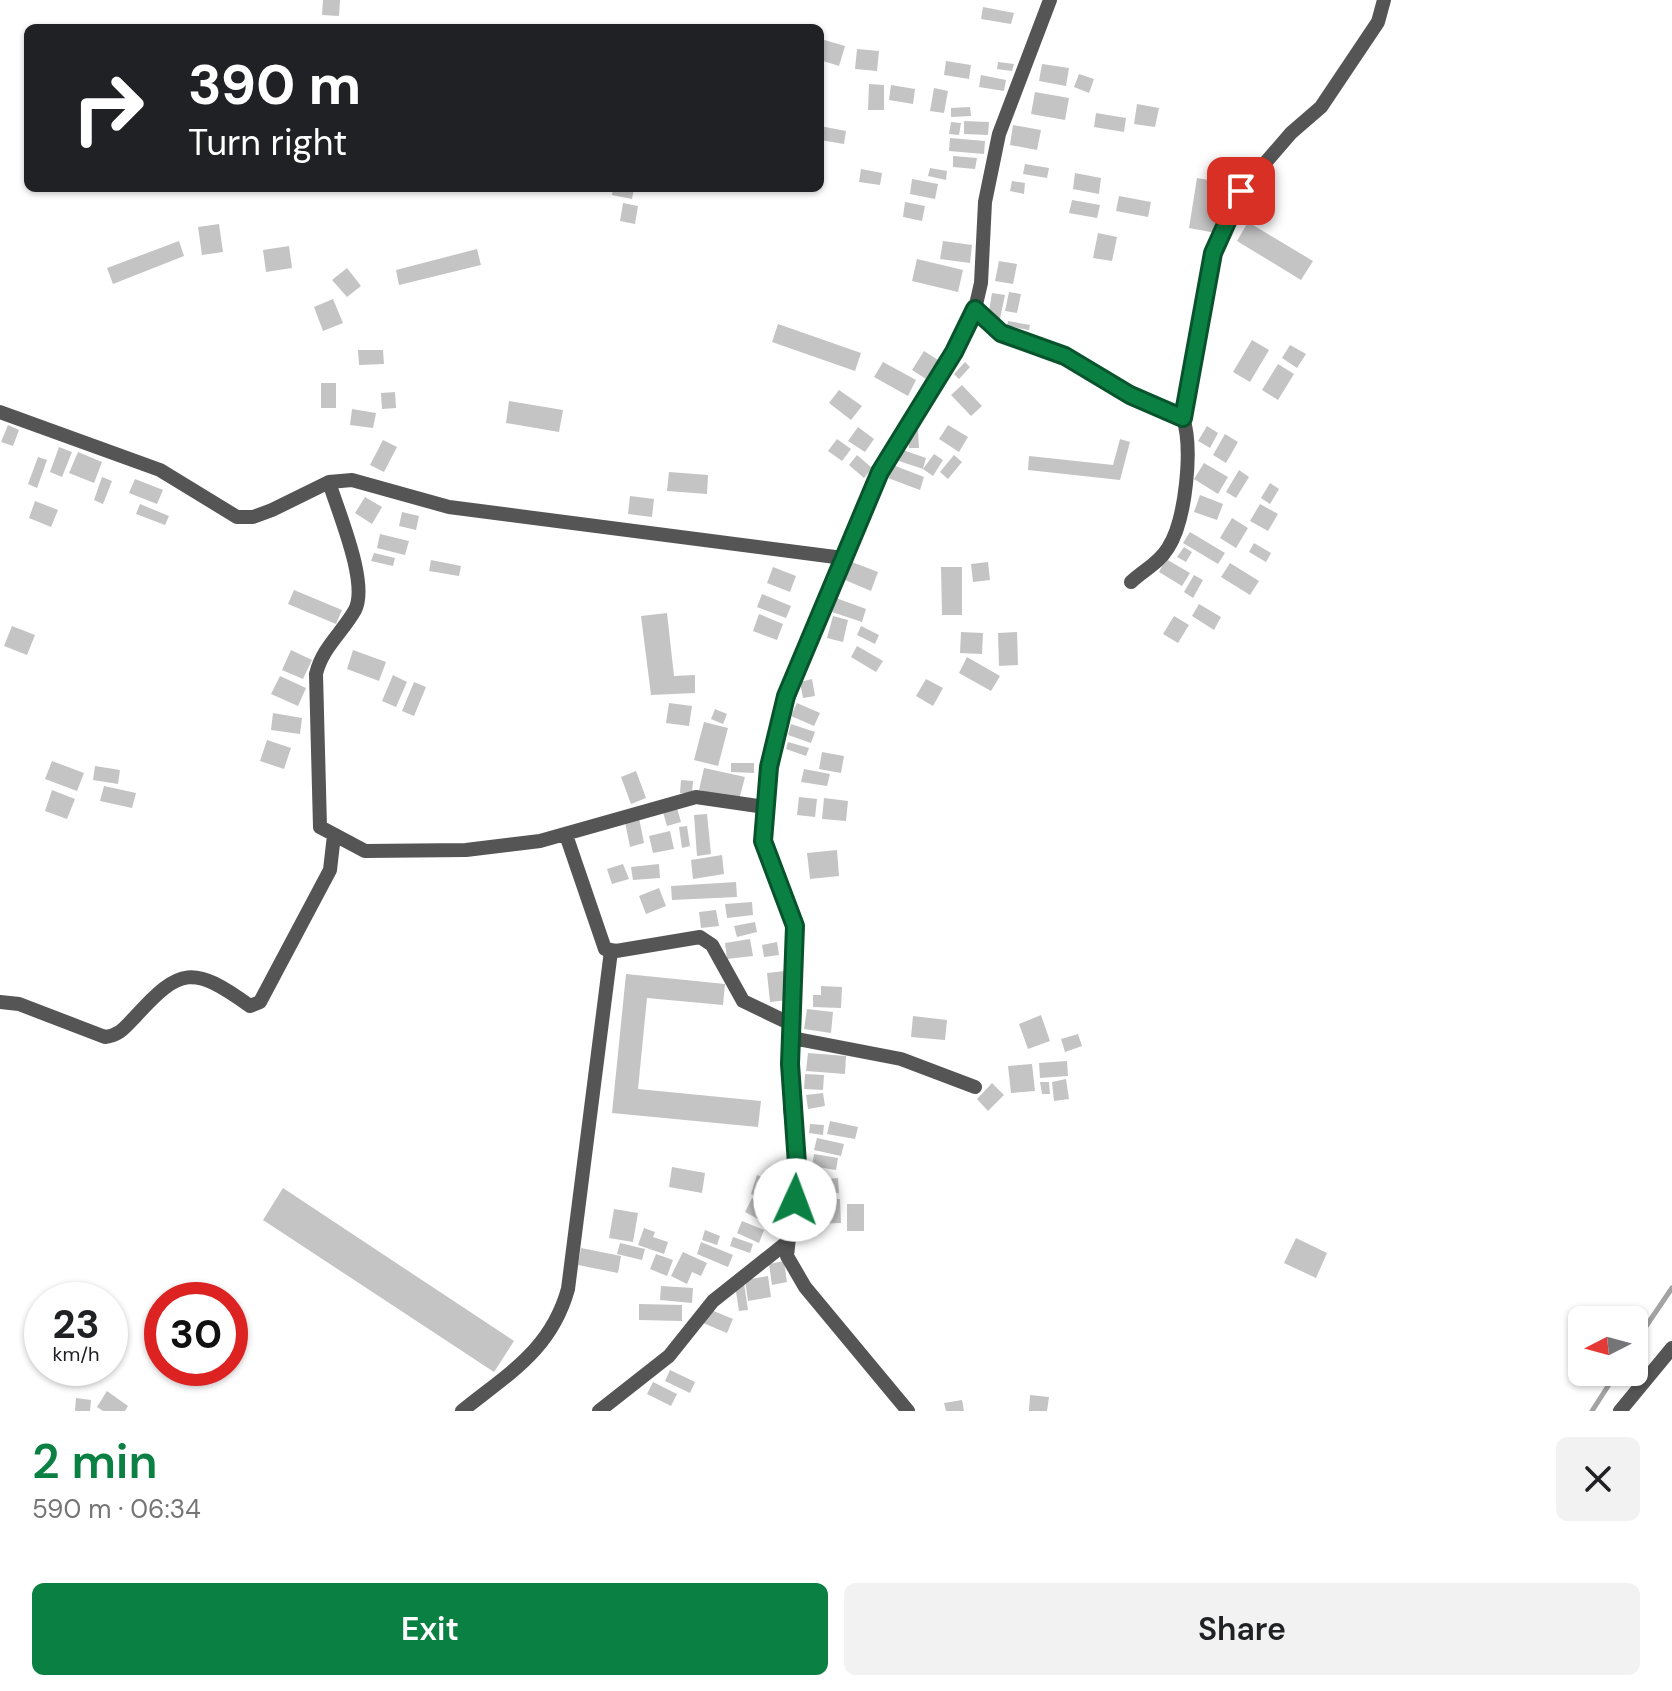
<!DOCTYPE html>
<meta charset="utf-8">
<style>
:root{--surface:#fff;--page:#f2f2f2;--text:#202124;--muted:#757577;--accent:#0b8043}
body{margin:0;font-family:"DM Sans",sans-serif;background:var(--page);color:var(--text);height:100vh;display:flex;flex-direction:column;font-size:30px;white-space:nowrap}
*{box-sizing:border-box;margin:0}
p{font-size:26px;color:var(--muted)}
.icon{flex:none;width:44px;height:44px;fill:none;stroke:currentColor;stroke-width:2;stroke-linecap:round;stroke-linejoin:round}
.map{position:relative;height:1411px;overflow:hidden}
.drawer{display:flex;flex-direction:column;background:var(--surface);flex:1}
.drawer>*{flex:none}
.top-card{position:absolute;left:24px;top:24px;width:800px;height:168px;border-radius:12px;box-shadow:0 2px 6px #0004;background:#202124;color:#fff;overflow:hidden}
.needle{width:52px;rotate:264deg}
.fabs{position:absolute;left:1568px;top:1306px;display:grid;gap:16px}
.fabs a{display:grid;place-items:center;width:80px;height:80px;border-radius:12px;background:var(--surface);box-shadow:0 2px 6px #0004;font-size:40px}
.speed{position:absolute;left:24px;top:1282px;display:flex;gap:16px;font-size:40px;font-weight:700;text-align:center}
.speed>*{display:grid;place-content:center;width:104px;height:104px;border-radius:50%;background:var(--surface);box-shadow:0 2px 6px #0004;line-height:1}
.speed small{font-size:20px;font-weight:400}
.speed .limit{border:12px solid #d22;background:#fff;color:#111}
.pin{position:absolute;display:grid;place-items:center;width:68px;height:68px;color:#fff;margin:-34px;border-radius:16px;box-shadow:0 4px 12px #0006}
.me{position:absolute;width:88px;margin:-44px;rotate:2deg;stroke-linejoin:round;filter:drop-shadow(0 0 6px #0008)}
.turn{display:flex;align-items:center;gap:28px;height:168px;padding:0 32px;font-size:36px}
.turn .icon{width:104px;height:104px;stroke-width:2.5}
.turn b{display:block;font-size:56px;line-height:68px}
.round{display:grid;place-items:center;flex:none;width:84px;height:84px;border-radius:12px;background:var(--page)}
.head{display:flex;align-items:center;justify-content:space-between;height:136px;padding:0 32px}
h1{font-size:48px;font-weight:600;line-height:60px;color:var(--accent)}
.primary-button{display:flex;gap:16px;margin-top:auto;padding:16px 32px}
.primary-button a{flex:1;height:92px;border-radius:12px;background:var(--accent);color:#fff;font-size:32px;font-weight:600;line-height:92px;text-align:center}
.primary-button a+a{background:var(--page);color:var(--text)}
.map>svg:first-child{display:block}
</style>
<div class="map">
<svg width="1672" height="1411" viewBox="0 0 1672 1411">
<rect width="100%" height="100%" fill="#fff"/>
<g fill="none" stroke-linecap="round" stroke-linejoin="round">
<!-- stream -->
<path stroke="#a3a3a3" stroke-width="5" d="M 1634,1344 L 1672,1288
M 1592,1411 L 1617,1372"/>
</g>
<!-- building -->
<path fill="#c4c4c4" d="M 323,0 L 340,0 L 339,16 L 322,15 Z
M 983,7 L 1014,13 L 1011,24 L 981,19 Z
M 821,39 L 845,46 L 839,66 L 820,60 Z
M 857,49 L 879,51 L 877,71 L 855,69 Z
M 946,61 L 971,65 L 969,79 L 944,75 Z
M 998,62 L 1014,64 L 1012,71 L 997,69 Z
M 1042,64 L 1069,68 L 1066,86 L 1039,81 Z
M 1079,74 L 1094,79 L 1089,93 L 1074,87 Z
M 981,75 L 1006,80 L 1004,91 L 979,87 Z
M 869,84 L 884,85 L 884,110 L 868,110 Z
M 891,85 L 915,89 L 913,104 L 889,100 Z
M 934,88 L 948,91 L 944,113 L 930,111 Z
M 1035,92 L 1069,98 L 1065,120 L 1031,114 Z
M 1137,104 L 1159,108 L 1155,127 L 1134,124 Z
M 970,107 L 971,116 L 951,117 L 951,108 Z
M 1096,113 L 1126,118 L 1124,132 L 1094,127 Z
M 964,121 L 989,122 L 988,135 L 964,134 Z
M 951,122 L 961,123 L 959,135 L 949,134 Z
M 1013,125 L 1041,130 L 1037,150 L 1010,145 Z
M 820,126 L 846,131 L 844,144 L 820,140 Z
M 950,138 L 985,141 L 984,154 L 949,151 Z
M 953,156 L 977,158 L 975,169 L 953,167 Z
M 1025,164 L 1049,168 L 1047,178 L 1023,174 Z
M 930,168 L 947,171 L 946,180 L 928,176 Z
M 861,169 L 882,173 L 880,185 L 859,182 Z
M 1075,173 L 1101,178 L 1099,194 L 1073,189 Z
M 1197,178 L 1225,183 L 1216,233 L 1189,228 Z
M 912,179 L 938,184 L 935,199 L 910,194 Z
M 1012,181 L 1025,183 L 1024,194 L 1010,191 Z
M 613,188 L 634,188 L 632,199 L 612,195 Z
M 1119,196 L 1151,202 L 1148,217 L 1116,211 Z
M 1072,200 L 1100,205 L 1097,218 L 1069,213 Z
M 905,202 L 925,206 L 922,221 L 903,217 Z
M 623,203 L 638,206 L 635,224 L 620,221 Z
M 1248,222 L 1313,261 L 1301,280 L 1237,241 Z
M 219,224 L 223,252 L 202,255 L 198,227 Z
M 1098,233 L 1117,237 L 1112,261 L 1093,258 Z
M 179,241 L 184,256 L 113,284 L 107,268 Z
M 943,241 L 972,245 L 970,263 L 940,259 Z
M 289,246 L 292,268 L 266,272 L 263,250 Z
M 477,249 L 481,265 L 399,285 L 396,270 Z
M 917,259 L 963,270 L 958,292 L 912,281 Z
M 999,261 L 1017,264 L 1013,284 L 995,281 Z
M 347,268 L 361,286 L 347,297 L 332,280 Z
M 1009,292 L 1021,294 L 1017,313 L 1005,311 Z
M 992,293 L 1005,295 L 1000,319 L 988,317 Z
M 333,299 L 343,323 L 323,331 L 314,307 Z
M 1008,321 L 1030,325 L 1029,330 L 1007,326 Z
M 778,324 L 861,353 L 855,371 L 772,342 Z
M 1252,340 L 1269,350 L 1250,382 L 1233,372 Z
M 1290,345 L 1306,354 L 1297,368 L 1282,358 Z
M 358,350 L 383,350 L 384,364 L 359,365 Z
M 924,351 L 938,360 L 926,379 L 912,370 Z
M 883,362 L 916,380 L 908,396 L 874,377 Z
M 965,362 L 970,367 L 959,379 L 954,374 Z
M 1278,364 L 1294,374 L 1278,400 L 1262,390 Z
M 321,383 L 336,383 L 336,408 L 321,408 Z
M 962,385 L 982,406 L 971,416 L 951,395 Z
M 839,390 L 862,406 L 851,420 L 829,403 Z
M 395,392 L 396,408 L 382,409 L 381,393 Z
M 509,401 L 563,410 L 559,432 L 506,423 Z
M 352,409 L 376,413 L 373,428 L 350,425 Z
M 8,425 L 19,430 L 13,446 L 1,442 Z
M 948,425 L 968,437 L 959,452 L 939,439 Z
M 1207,426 L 1218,433 L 1210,448 L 1198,441 Z
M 858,427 L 874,439 L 865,452 L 848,441 Z
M 918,430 L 919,448 L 909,448 L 908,431 Z
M 1225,434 L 1238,442 L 1226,463 L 1213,455 Z
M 837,439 L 851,449 L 842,461 L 828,451 Z
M 1120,439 L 1130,442 L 1120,480 L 1028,470 L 1029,456 L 1113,465 Z
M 383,440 L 397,447 L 384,472 L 370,465 Z
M 59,447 L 72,452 L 62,477 L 50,472 Z
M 903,450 L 926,458 L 923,469 L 899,461 Z
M 78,452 L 102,462 L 94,483 L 69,473 Z
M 934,454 L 943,460 L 933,476 L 923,469 Z
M 857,455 L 872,468 L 864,478 L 849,465 Z
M 954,455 L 962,462 L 948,479 L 940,472 Z
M 38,457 L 47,460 L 37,488 L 28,484 Z
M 1204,463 L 1228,477 L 1218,494 L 1194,479 Z
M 893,465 L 924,477 L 920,490 L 888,478 Z
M 1239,470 L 1249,477 L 1236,498 L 1226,492 Z
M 669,472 L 708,475 L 707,494 L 667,491 Z
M 102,477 L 112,481 L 103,504 L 94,500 Z
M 135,479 L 163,490 L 157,504 L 129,493 Z
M 1270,483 L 1279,489 L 1270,504 L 1261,498 Z
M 1200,495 L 1223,504 L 1217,520 L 1194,512 Z
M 630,496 L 654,499 L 652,517 L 628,514 Z
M 365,497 L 382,507 L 372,524 L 355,513 Z
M 35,501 L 58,510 L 51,527 L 29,518 Z
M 140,504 L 169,516 L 165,525 L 136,514 Z
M 1260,504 L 1278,514 L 1268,531 L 1250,521 Z
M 402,512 L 419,516 L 416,530 L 399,526 Z
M 1232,518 L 1248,528 L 1236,548 L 1220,538 Z
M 1190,532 L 1225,553 L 1218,564 L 1183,543 Z
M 380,534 L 409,541 L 405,555 L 377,548 Z
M 1254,543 L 1271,553 L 1266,562 L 1249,552 Z
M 1184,547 L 1192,552 L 1186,562 L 1177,557 Z
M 374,553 L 395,558 L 393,566 L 371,561 Z
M 1166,559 L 1190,573 L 1182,586 L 1159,572 Z
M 431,560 L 461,566 L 459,576 L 429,571 Z
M 852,562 L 878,572 L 871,591 L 845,580 Z
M 988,562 L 990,580 L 973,582 L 971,564 Z
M 1230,563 L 1259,581 L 1250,595 L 1221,577 Z
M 773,567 L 796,576 L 790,592 L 767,583 Z
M 941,567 L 962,567 L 962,615 L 942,615 Z
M 1194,575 L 1203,580 L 1193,598 L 1184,592 Z
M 294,590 L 342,610 L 336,624 L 288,604 Z
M 762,594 L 791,606 L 786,618 L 757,607 Z
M 836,598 L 866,609 L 862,622 L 832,612 Z
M 1199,604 L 1221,617 L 1214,630 L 1192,616 Z
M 667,613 L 674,676 L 695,675 L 695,693 L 651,695 L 641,616 Z
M 759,614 L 783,624 L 777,640 L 753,631 Z
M 833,616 L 848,620 L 843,642 L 827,638 Z
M 1174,616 L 1189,625 L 1178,643 L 1163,634 Z
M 12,626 L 35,635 L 27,655 L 4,646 Z
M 861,626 L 879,635 L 875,644 L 857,635 Z
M 961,632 L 983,633 L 982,654 L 960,653 Z
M 1017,632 L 1018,665 L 999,666 L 998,633 Z
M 857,646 L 883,661 L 876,672 L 851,657 Z
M 291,650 L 312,660 L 303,679 L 282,670 Z
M 353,650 L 386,662 L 379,681 L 347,669 Z
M 967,657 L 1000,676 L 991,691 L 959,673 Z
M 393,675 L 407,682 L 396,707 L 382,701 Z
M 280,676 L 306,688 L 298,706 L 271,694 Z
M 812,679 L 815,696 L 803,698 L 800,682 Z
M 926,679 L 943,688 L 933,706 L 916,696 Z
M 414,682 L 426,687 L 414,716 L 402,711 Z
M 669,703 L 692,706 L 689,726 L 666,723 Z
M 797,703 L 820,713 L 814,726 L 791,716 Z
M 715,709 L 727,714 L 723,724 L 711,719 Z
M 273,713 L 302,718 L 300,734 L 271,730 Z
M 704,722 L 728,728 L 718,766 L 694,760 Z
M 791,724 L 815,732 L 811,743 L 788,735 Z
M 267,740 L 291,748 L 284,769 L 260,761 Z
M 788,742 L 809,748 L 806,756 L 786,749 Z
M 822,752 L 844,756 L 841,773 L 819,769 Z
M 52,761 L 84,773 L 77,791 L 45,779 Z
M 731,763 L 754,763 L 754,773 L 731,772 Z
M 95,766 L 120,770 L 118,784 L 93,780 Z
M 704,768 L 745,777 L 739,800 L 699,790 Z
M 804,769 L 830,774 L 827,786 L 801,782 Z
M 636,771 L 646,798 L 631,804 L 621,777 Z
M 681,780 L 693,781 L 692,794 L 680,793 Z
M 104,786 L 136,793 L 132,808 L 100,801 Z
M 52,790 L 75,799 L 67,819 L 45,811 Z
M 799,797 L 817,799 L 815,817 L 797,815 Z
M 824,798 L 848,801 L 846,821 L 822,819 Z
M 677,808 L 681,822 L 667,826 L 663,812 Z
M 707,814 L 711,854 L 697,856 L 694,815 Z
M 639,818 L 644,843 L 630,847 L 625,822 Z
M 687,826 L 690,846 L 682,848 L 679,827 Z
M 670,831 L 674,849 L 653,853 L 649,836 Z
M 837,850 L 839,876 L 810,879 L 807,853 Z
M 722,855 L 724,874 L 693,879 L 691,860 Z
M 623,864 L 629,879 L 612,884 L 607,869 Z
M 659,864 L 660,878 L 633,880 L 631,867 Z
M 736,882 L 737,897 L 672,900 L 671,886 Z
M 659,888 L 666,906 L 646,914 L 639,896 Z
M 752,902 L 753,915 L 727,918 L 725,904 Z
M 716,910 L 719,926 L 701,928 L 699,912 Z
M 755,922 L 757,932 L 737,937 L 734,926 Z
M 750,939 L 753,956 L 727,959 L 725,943 Z
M 777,942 L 779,955 L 764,957 L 762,945 Z
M 785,971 L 788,1000 L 770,1002 L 767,973 Z
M 626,974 L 725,984 L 723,1005 L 647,998 L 638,1089 L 761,1101 L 758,1127 L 612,1113 Z
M 821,986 L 842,987 L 841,1008 L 813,1007 L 813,995 L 821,995 Z
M 807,1009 L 833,1012 L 831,1033 L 804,1029 Z
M 1041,1015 L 1050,1041 L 1028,1049 L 1019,1024 Z
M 913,1016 L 947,1020 L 945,1040 L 911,1037 Z
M 1078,1034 L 1082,1046 L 1065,1052 L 1061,1039 Z
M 808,1053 L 846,1056 L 845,1074 L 806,1071 Z
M 1067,1061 L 1068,1076 L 1040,1078 L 1039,1063 Z
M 1032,1064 L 1035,1091 L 1011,1093 L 1008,1066 Z
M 805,1074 L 824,1075 L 823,1090 L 804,1089 Z
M 1066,1079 L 1069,1099 L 1054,1101 L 1052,1082 Z
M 1040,1082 L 1049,1082 L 1050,1094 L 1042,1094 Z
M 992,1083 L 1004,1095 L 988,1111 L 977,1099 Z
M 823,1093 L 825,1106 L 808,1109 L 806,1095 Z
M 830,1121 L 858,1127 L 855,1139 L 827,1134 Z
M 810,1124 L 824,1125 L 823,1135 L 809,1133 Z
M 817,1138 L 844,1144 L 841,1156 L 814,1150 Z
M 814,1154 L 838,1158 L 836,1170 L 812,1166 Z
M 672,1167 L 705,1173 L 702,1193 L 669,1187 Z
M 757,1175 L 786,1185 L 780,1204 L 751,1194 Z
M 838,1178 L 839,1193 L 812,1195 L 810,1181 Z
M 283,1188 L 514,1341 L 494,1372 L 263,1220 Z
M 752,1198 L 779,1212 L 771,1226 L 745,1212 Z
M 840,1199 L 841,1223 L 810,1224 L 809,1200 Z
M 847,1204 L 864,1204 L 864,1231 L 847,1231 Z
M 614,1209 L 638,1213 L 633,1242 L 609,1238 Z
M 742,1221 L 764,1230 L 759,1243 L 737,1233 Z
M 644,1228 L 655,1232 L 653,1237 L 668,1242 L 664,1254 L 638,1245 Z
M 705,1230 L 720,1236 L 717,1245 L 702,1240 Z
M 733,1237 L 753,1244 L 750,1253 L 730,1246 Z
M 1296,1238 L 1327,1253 L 1316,1278 L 1284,1263 Z
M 701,1242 L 733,1255 L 728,1267 L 697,1254 Z
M 620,1243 L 645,1249 L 642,1260 L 617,1254 Z
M 581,1248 L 621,1256 L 618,1273 L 578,1265 Z
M 683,1252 L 707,1263 L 701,1276 L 692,1272 L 687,1284 L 671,1276 Z
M 656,1254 L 673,1260 L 667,1276 L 650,1269 Z
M 784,1261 L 787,1282 L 772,1285 L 769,1264 Z
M 768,1276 L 771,1297 L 748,1301 L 745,1280 Z
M 744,1283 L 748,1310 L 739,1311 L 735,1285 Z
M 661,1286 L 693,1288 L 692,1303 L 660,1300 Z
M 639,1304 L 682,1305 L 682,1321 L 639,1320 Z
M 709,1309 L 733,1319 L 727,1333 L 703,1323 Z
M 670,1370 L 695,1382 L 690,1393 L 665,1381 Z
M 653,1382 L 677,1394 L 671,1406 L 647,1394 Z
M 107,1391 L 128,1406 L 125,1411 L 103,1411 L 97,1407 Z
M 1030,1395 L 1049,1397 L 1047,1411 L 1029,1411 Z
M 76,1398 L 91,1400 L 90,1411 L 75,1411 Z
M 962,1400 L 964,1411 L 946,1411 L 944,1403 Z"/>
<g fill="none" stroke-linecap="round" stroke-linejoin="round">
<!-- street -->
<path stroke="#555" stroke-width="14" d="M 975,309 L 1001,333 L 1065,356 L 1130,395 L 1183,418 C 1193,448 1186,520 1168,548 C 1159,563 1144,570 1131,582
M 0,412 L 160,470 L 237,517 L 253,517 L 272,510 L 329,482 L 352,480 L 449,507 L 843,558
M 1183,418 L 1213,253 L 1241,191 L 1291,133 L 1321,107 L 1378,22 L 1384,0
M 329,482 C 338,512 369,583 355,610 C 342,633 322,648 316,674 L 320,827 L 365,851 L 466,850 L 540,841 L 696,797 L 765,807
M 566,835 L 605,949 L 616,951 L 700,937 L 712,945 L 743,1001 L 793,1025
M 0,1002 L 19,1004 L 105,1037 C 120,1035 124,1028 135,1017 C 180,967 193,965 250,1006 L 260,1002 L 330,870 L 334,835
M 792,1038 L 901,1059 L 975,1087
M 462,1411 C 509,1373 551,1350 568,1289 L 611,951
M 599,1411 L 669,1356 L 713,1301 L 786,1243
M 908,1411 L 805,1287 L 787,1256 L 797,1164 L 790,1107 L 795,926 L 782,886 L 768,858 L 762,828 L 778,726 L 815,625 L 880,472 L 954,352 L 975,309 L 981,283 L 985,202 L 999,134 L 1050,0
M 1620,1411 L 1672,1348"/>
</g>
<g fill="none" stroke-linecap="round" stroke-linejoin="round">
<defs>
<path id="route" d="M 795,1200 L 797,1164 L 790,1064 L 795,926 L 763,841 L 769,767 L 786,696 L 880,472 L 954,352 L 975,309 L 1001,333 L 1065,356 L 1130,395 L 1183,418 L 1213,253 L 1241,191"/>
</defs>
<!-- route casing -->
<use href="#route" stroke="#07532c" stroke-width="20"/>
<!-- route -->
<use href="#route" stroke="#0b8043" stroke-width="14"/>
</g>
</svg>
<div class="fabs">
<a><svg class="needle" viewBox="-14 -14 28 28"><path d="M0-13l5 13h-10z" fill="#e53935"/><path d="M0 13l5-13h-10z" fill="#757577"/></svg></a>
</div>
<div class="speed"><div>23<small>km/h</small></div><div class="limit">30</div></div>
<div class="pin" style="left:1241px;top:191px;background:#d93025"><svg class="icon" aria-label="arrive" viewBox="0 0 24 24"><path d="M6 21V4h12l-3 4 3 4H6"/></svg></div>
<svg class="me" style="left:795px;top:1200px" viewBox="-20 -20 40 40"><circle r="19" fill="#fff"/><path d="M0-13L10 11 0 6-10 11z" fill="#0b8043"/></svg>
<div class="top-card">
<div class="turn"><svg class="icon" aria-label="right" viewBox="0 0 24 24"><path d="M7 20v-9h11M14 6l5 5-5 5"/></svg><div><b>390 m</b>Turn right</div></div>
</div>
</div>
<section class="drawer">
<div class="head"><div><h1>2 min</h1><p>590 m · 06:34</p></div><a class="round"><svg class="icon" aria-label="close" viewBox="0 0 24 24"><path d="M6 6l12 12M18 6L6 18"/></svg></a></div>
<div class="primary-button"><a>Exit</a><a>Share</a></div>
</section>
